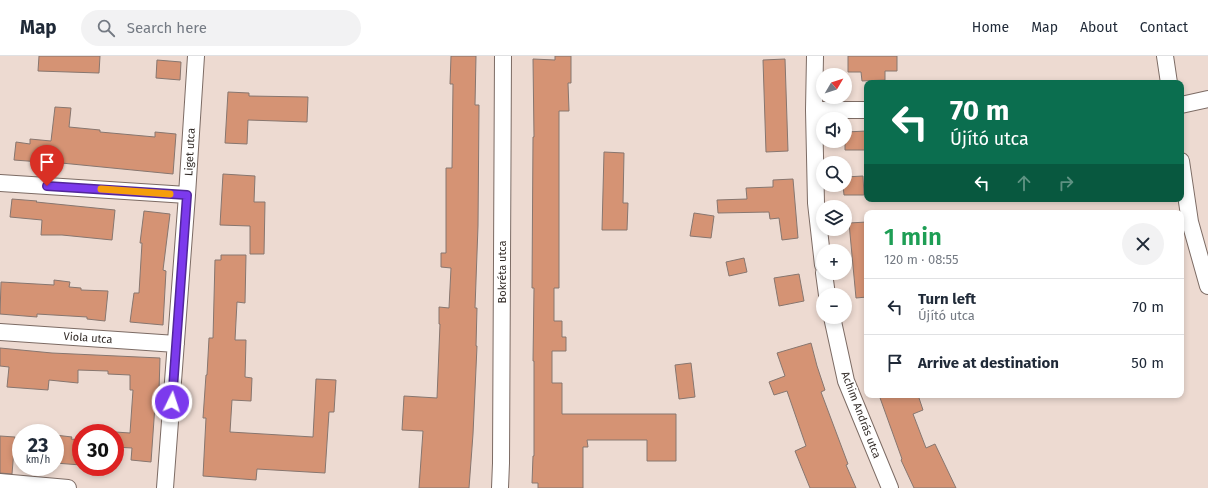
<!DOCTYPE html>
<meta charset="utf-8">
<style>
:root{--surface:#fff;--page:#f2f2f3;--text:#1f2937;--muted:#747a83;--line:#e0e1e3}
body{margin:0;font-family:"Fira Sans",sans-serif;background:var(--page);color:var(--text);height:100vh;display:flex;flex-direction:column;font-size:15px;white-space:nowrap}
*{box-sizing:border-box;margin:0}
p{font-size:13px;color:var(--muted)}
.icon{flex:none;width:22px;height:22px;fill:none;stroke:currentColor;stroke-width:2;stroke-linecap:round;stroke-linejoin:round}
.map{position:relative;flex:1;overflow:hidden}
.panel{position:absolute;left:864px;top:154px;width:320px;height:188px;display:flex;flex-direction:column;background:var(--surface);border-radius:8px;box-shadow:0 2px 6px #0003}
.panel>*{flex:none}
.guide{position:absolute;left:864px;top:24px;width:320px;height:122px;border-radius:8px;box-shadow:0 2px 6px #0003;background:#0b6e4f;color:#fff;overflow:hidden}
.needle{width:26px;rotate:51deg}
.fabs{position:absolute;left:816px;top:12px;display:grid;gap:8px}
.fabs a{display:grid;place-items:center;width:36px;height:36px;border-radius:50%;background:var(--surface);box-shadow:0 2px 6px #0003;font-size:20px}
.speed{position:absolute;left:12px;top:368px;display:flex;gap:8px;font-size:20px;font-weight:700;text-align:center}
.speed>*{display:grid;place-content:center;width:52px;height:52px;border-radius:50%;background:var(--surface);box-shadow:0 2px 6px #0003;line-height:1}
.speed small{font-size:10px;font-weight:400}
.speed .limit{border:6px solid #d22;background:#fff;color:#111}
.pin{position:absolute;display:grid;place-items:center;width:34px;height:34px;color:#fff;margin:-41px -17px;border-radius:50% 50% 50% 0;rotate:-45deg;box-shadow:0 0 4px #0007}
.pin .icon{rotate:45deg}
.me{position:absolute;width:44px;margin:-22px;rotate:4deg;stroke-linejoin:round;filter:drop-shadow(0 0 3px #0008)}
.turn{display:flex;align-items:center;gap:14px;height:84px;padding:0 20px;font-size:18px}
.turn .icon{width:52px;height:52px;stroke-width:2.5}
.turn b{display:block;font-size:28px;line-height:34px}
.lanes{display:flex;align-items:center;height:38px;padding:0 20px;background:#0003;justify-content:center;gap:20px;direction:ltr}
.lanes .off{opacity:.35}
.round{display:grid;place-items:center;flex:none;width:42px;height:42px;border-radius:21px;background:var(--page)}
.head{display:flex;align-items:center;justify-content:space-between;height:68px;padding:0 20px}
h1{font-size:24px;font-weight:600;line-height:30px;color:#1e9e55}
ul{padding:0;list-style:none}
li{display:flex;align-items:center;gap:12px;height:56px;padding:0 20px;border-top:1px solid var(--line)}
li div{flex:1}
li b{display:block;font-size:15px}
li em{font-style:normal}
header{display:flex;align-items:center;gap:24px;box-sizing:border-box;height:56px;padding:0 20px;background:var(--surface);border-bottom:1px solid var(--line)}
header strong{font-size:19px}
nav{display:flex;gap:22px;margin-inline-start:auto;font-size:14px}
.search{width:280px;height:36px;background:var(--page);display:flex;align-items:center;gap:10px;box-sizing:border-box;padding:0 14px;border-radius:22px;color:var(--muted);font-size:15px}
.map>svg:first-child{display:block}
</style>
<header>
<strong>Map</strong>
<div class="search"><svg class="icon" aria-label="search" viewBox="0 0 24 24"><circle cx="10" cy="10" r="6"/><path d="M15 15l6 6"/></svg>Search here</div>
<nav><a>Home</a><a>Map</a><a>About</a><a>Contact</a></nav>
</header>
<div class="map">
<svg width="1208" height="432" viewBox="0 0 1208 432">
<rect width="100%" height="100%" fill="#eddad1"/>
<!-- building -->
<path fill="#d59374" stroke="#87766f" d="M 39,0 L 100,0 L 99,17 L 38,15 Z
M 451,0 L 476,0 L 475,49 L 479,49 L 478,170 L 475,252 L 477,252 L 476,290 L 477,290 L 473,378 L 469,432 L 419,432 L 423,375 L 402,374 L 404,340 L 437,342 L 440,268 L 439,268 L 439,251 L 449,252 L 451,212 L 441,211 L 441,197 L 446,197 L 446,112 L 452,112 L 453,28 L 450,28 Z
M 555,0 L 571,0 L 571,27 L 568,27 L 569,55 L 559,55 L 559,232 L 554,232 L 554,265 L 562,265 L 562,281 L 566,281 L 566,295 L 552,295 L 552,327 L 562,327 L 562,358 L 676,358 L 676,405 L 647,405 L 647,384 L 587,384 L 588,391 L 583,391 L 583,432 L 538,432 L 538,427 L 532,427 L 533,400 L 534,400 L 534,305 L 533,305 L 534,232 L 532,232 L 533,81 L 534,81 L 533,3 L 555,4 Z
M 848,0 L 897,0 L 897,15 L 885,15 L 885,24 L 862,25 L 861,16 L 848,16 Z
M 785,3 L 788,95 L 766,96 L 763,4 Z
M 157,4 L 181,6 L 180,24 L 156,22 Z
M 228,36 L 249,37 L 249,40 L 308,41 L 307,66 L 248,64 L 247,88 L 225,87 Z
M 55,51 L 71,52 L 69,71 L 100,74 L 100,76 L 155,81 L 155,76 L 176,78 L 173,118 L 41,105 L 41,106 L 14,104 L 16,86 L 30,88 L 30,83 L 51,85 Z
M 867,75 L 867,94 L 845,94 L 845,76 Z
M 604,96 L 624,97 L 623,147 L 628,147 L 627,174 L 602,174 Z
M 223,118 L 255,120 L 254,146 L 265,146 L 264,198 L 250,198 L 250,170 L 220,169 Z
M 863,120 L 864,139 L 844,139 L 843,129 L 845,129 L 845,121 Z
M 793,123 L 798,182 L 782,184 L 779,162 L 770,163 L 769,156 L 718,157 L 717,144 L 747,143 L 746,132 L 773,131 L 773,124 Z
M 12,143 L 37,145 L 36,146 L 115,154 L 112,184 L 62,179 L 41,179 L 42,164 L 10,161 Z
M 144,155 L 170,158 L 163,214 L 166,215 L 163,269 L 130,266 L 134,237 L 139,237 L 142,187 L 140,187 Z
M 694,157 L 714,160 L 711,182 L 690,180 Z
M 867,166 L 867,241 L 856,242 L 849,167 Z
M 221,199 L 246,199 L 245,247 L 237,246 L 235,284 L 246,284 L 245,321 L 252,322 L 251,345 L 232,344 L 230,376 L 313,381 L 316,323 L 336,324 L 334,356 L 329,356 L 325,417 L 257,413 L 256,424 L 203,420 L 206,362 L 203,362 L 206,319 L 207,319 L 209,282 L 213,282 L 215,204 L 221,204 Z
M 744,202 L 747,216 L 729,220 L 726,206 Z
M 799,218 L 804,245 L 779,250 L 774,222 Z
M 54,224 L 70,226 L 69,231 L 81,232 L 81,234 L 108,235 L 105,265 L 87,263 L 87,261 L 37,258 L 37,261 L 0,258 L 1,226 L 54,229 Z
M 811,287 L 817,310 L 825,334 L 821,336 L 848,408 L 846,409 L 856,432 L 810,432 L 795,395 L 806,390 L 787,335 L 774,339 L 769,326 L 785,320 L 777,297 Z
M 0,292 L 52,297 L 160,302 L 159,335 L 156,335 L 151,406 L 131,404 L 132,392 L 115,391 L 115,376 L 130,377 L 133,334 L 130,334 L 130,319 L 108,318 L 108,315 L 78,314 L 78,327 L 49,324 L 48,334 L 7,331 L 9,311 L 0,310 Z
M 691,307 L 695,341 L 679,343 L 675,309 Z
M 879,339 L 918,339 L 923,354 L 913,358 L 926,392 L 935,388 L 956,432 L 914,432 L 901,404 L 902,403 Z
M 55,379 L 72,381 L 71,383 L 81,384 L 81,409 L 55,407 Z
M 0,380 L 15,381 L 12,418 L 0,417 Z"/>
<g fill="none" stroke-linecap="round" stroke-linejoin="round">
<defs>
<path id="street" d="M 815,0 L 814,54 L 816,147 L 823,209
M 1165,0 L 1169,27
M 1181,49 L 1208,43
M 814,54 L 867,54
M 1181,105 L 1190,166 L 1208,230
M 0,127 L 187,139
M 824,217 L 827,239
M 832,261 L 846,325 L 890,432
M 0,276 L 176,288
M 0,426 L 68,432
M 165,432 L 187,139 L 196,0
M 500,432 L 501,407 L 503,0"/>
</defs>
<!-- street casing -->
<use href="#street" stroke="#7c6b64" stroke-width="18"/>
<!-- street -->
<use href="#street" stroke="#fff" stroke-width="16"/>
</g>
<g fill="none" stroke-linecap="round" stroke-linejoin="round">
<defs>
<path id="route" d="M 47,130 L 187,139 L 172,346"/>
</defs>
<!-- route casing -->
<use href="#route" stroke="#51269a" stroke-width="10"/>
<!-- route -->
<use href="#route" stroke="#7c3aed" stroke-width="7"/>
<!-- slow -->
<path stroke="#f59e0b" stroke-width="7" d="M 101,133 L 170,138"/>
</g>
<g text-anchor="middle" dominant-baseline="central" stroke-width="3" stroke-linejoin="round" paint-order="stroke">
<!-- street labels -->
<g font-size="11" fill="#342d29" stroke="#fff">
<text transform="translate(190 96) rotate(-87)">Liget utca</text>
<text transform="translate(502 216) rotate(-90)">Bokréta utca</text>
<text transform="translate(88 282) rotate(4)">Viola utca</text>
<text transform="translate(861 359) rotate(69)">Achim András utca</text>
</g>
</g>
</svg>
<div class="fabs">
<a><svg class="needle" viewBox="-14 -14 28 28"><path d="M0-13l5 13h-10z" fill="#e53935"/><path d="M0 13l5-13h-10z" fill="#747a83"/></svg></a>
<a><svg class="icon" aria-label="sound" viewBox="0 0 24 24"><path d="M4 9h4l5-4v14l-5-4H4zM17 9q2 3 0 6"/></svg></a>
<a><svg class="icon" aria-label="search" viewBox="0 0 24 24"><circle cx="10" cy="10" r="6"/><path d="M15 15l6 6"/></svg></a>
<a><svg class="icon" aria-label="layers" viewBox="0 0 24 24"><path d="M12 4l9 5-9 5-9-5zM3 14l9 5 9-5"/></svg></a>
<a>+</a>
<a>−</a>
</div>
<div class="speed"><div>23<small>km/h</small></div><div class="limit">30</div></div>
<div class="pin" style="left:47px;top:130px;background:#d93025"><svg class="icon" aria-label="arrive" viewBox="0 0 24 24"><path d="M6 21V4h12l-3 4 3 4H6"/></svg></div>
<svg class="me" style="left:172px;top:346px" viewBox="-20 -20 40 40"><circle r="17" fill="#7c3aed" stroke="#fff" stroke-width="3"/><path d="M0-11L8 9 0 5-8 9z" fill="#fff"/></svg>
<div class="guide">
<div class="turn"><svg class="icon" aria-label="left" viewBox="0 0 24 24"><path d="M17 20v-9H6M10 6l-5 5 5 5"/></svg><div><b>70 m</b>Újító utca</div></div>
<div class="lanes"><svg class="icon" aria-label="left" viewBox="0 0 24 24"><path d="M17 20v-9H6M10 6l-5 5 5 5"/></svg><svg class="icon off" aria-label="ahead" viewBox="0 0 24 24"><path d="M12 20V5M6 11l6-6 6 6"/></svg><svg class="icon off" aria-label="right" viewBox="0 0 24 24"><path d="M7 20v-9h11M14 6l5 5-5 5"/></svg></div>
</div>
<section class="panel">
<div class="head"><div><h1>1 min</h1><p>120 m · 08:55</p></div><a class="round"><svg class="icon" aria-label="close" viewBox="0 0 24 24"><path d="M6 6l12 12M18 6L6 18"/></svg></a></div>
<ul>
<li><svg class="icon" aria-label="left" viewBox="0 0 24 24"><path d="M17 20v-9H6M10 6l-5 5 5 5"/></svg><div><b>Turn left</b><p>Újító utca</p></div><em>70 m</em></li>
<li><svg class="icon" aria-label="arrive" viewBox="0 0 24 24"><path d="M6 21V4h12l-3 4 3 4H6"/></svg><div><b>Arrive at destination</b></div><em>50 m</em></li>
</ul>
</section>
</div>
